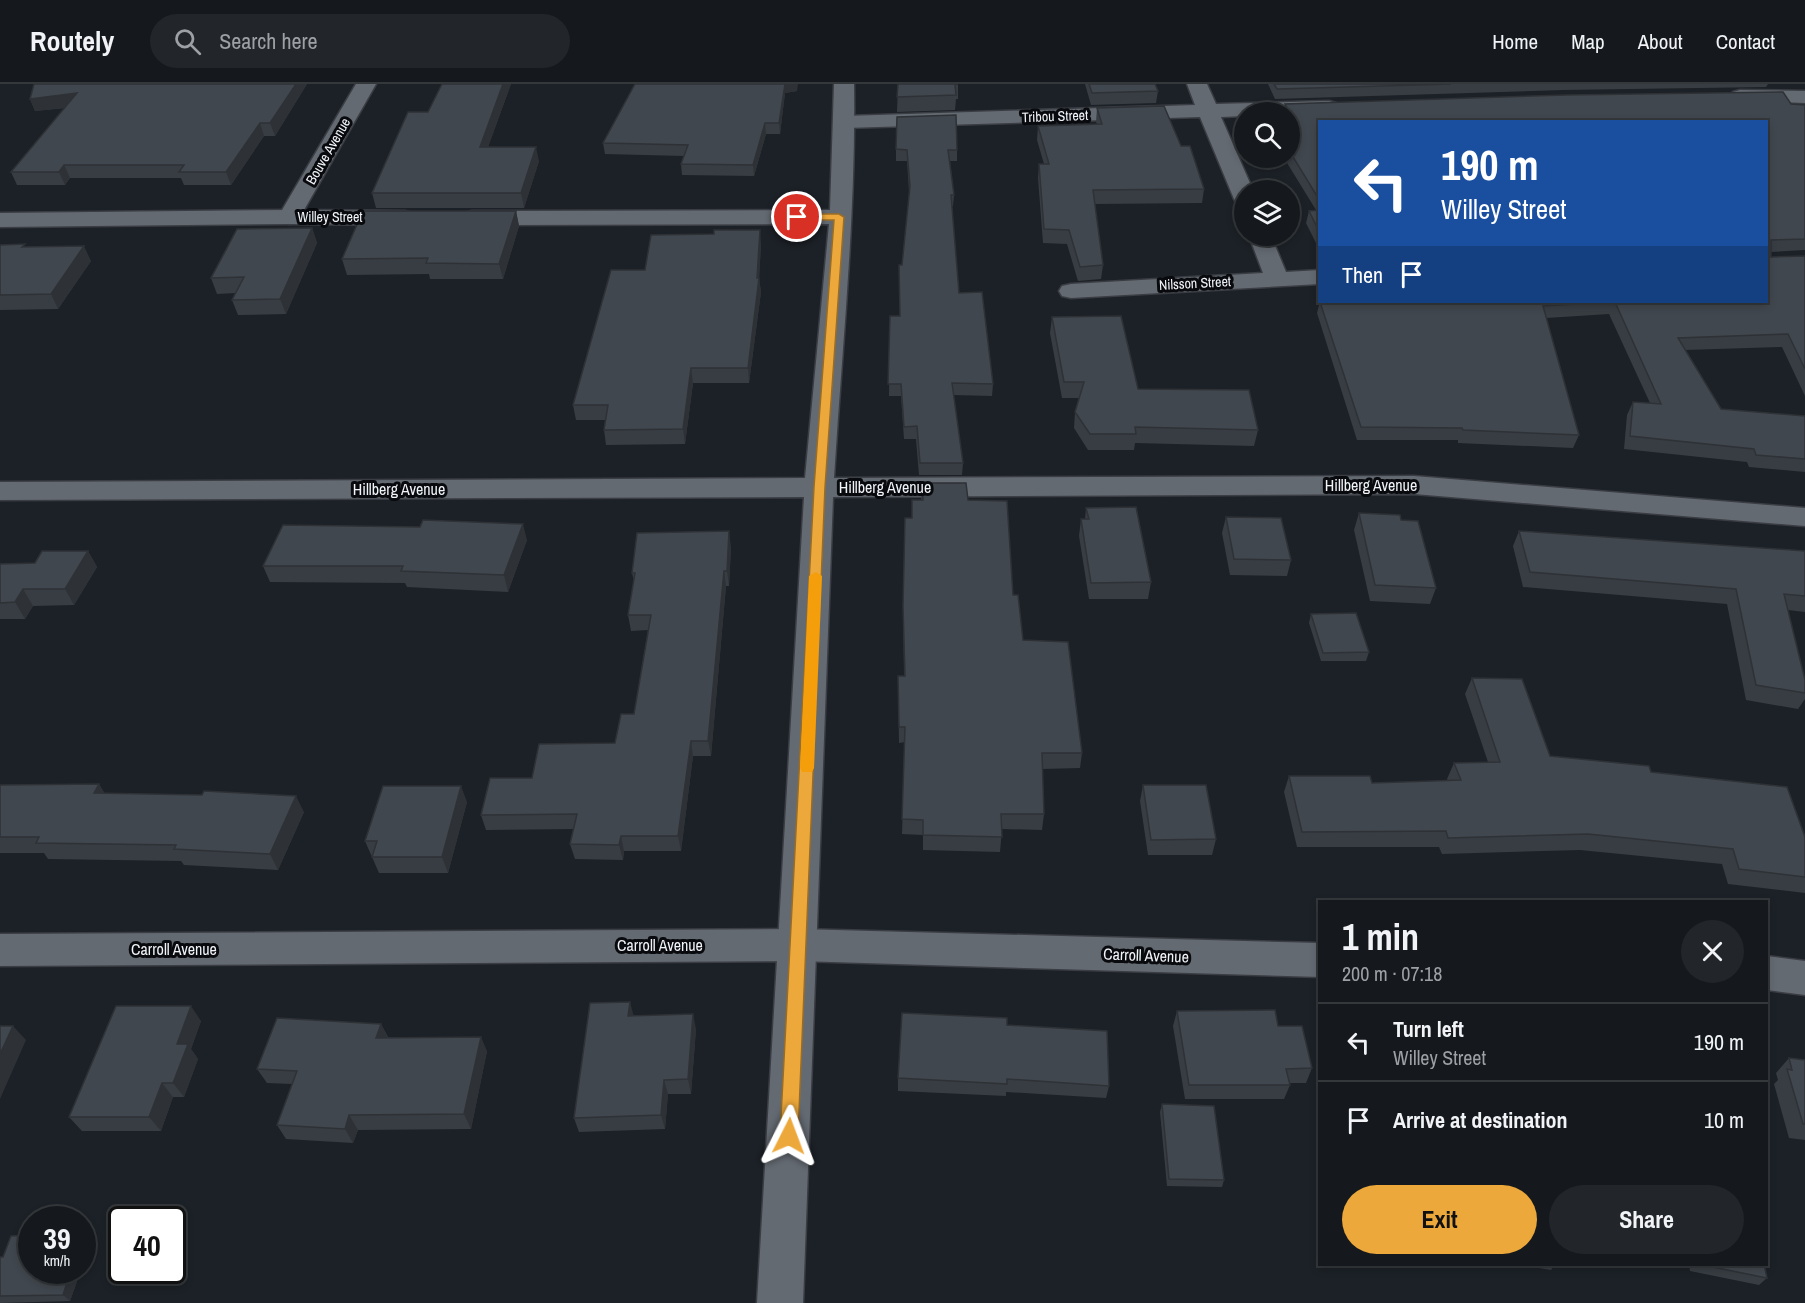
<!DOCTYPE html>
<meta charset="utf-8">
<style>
:root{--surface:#15191d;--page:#22262a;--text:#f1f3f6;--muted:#9da0a4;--line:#34383b;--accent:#eda83b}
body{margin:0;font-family:"Archivo Narrow",sans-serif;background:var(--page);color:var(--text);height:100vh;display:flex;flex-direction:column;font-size:22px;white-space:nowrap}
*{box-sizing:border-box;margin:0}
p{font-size:20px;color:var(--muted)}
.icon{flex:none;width:33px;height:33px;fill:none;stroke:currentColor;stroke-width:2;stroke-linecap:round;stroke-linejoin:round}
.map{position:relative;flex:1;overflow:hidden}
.sheet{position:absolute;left:1318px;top:816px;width:450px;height:366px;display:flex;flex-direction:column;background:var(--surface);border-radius:0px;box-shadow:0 3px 9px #0003,0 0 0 2px var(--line)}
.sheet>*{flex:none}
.guide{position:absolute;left:1318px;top:36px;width:450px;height:183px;border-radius:0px;box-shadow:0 3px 9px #0003,0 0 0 2px var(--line);background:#1a4fa0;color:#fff;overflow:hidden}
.tools{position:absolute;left:1234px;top:18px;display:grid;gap:12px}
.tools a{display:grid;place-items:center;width:66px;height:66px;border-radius:50%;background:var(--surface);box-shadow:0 3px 9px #0003,0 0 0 2px var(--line);font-size:30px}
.speed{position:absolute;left:18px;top:1122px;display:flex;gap:12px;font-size:30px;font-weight:700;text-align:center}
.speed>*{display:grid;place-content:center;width:78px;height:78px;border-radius:50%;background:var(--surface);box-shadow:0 3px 9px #0003,0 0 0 2px var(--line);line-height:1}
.speed small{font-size:15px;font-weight:400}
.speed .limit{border:3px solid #111;border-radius:9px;background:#fff;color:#111}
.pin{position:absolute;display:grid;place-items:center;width:51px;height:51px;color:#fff;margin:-26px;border:3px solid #fff;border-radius:50%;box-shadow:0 2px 6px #0007}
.me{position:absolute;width:66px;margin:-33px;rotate:3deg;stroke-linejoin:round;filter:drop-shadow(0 0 4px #0008)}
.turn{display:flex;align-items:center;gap:21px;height:126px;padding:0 24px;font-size:27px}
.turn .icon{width:78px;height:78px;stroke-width:2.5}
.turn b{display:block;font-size:42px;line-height:51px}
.then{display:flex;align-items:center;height:57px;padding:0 24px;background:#0003;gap:12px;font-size:22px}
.round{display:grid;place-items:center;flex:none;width:63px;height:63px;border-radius:32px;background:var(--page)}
.summary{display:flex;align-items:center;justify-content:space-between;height:102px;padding:0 24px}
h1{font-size:36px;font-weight:800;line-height:45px}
.primary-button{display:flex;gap:12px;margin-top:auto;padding:12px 24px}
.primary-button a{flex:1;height:69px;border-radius:36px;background:var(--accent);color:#111;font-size:24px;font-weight:800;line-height:69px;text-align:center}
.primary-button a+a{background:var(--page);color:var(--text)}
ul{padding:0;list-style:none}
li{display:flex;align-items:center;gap:18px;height:78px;padding:0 24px;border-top:2px solid var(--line)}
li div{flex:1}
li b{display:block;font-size:22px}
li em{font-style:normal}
header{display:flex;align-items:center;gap:36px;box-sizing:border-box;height:84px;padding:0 30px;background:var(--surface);border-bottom:2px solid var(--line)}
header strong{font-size:28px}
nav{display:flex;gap:33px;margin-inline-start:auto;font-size:21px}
.search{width:420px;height:54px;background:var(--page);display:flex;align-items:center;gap:15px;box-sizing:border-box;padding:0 21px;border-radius:33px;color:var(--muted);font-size:22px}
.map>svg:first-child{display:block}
</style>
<header>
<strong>Routely</strong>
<div class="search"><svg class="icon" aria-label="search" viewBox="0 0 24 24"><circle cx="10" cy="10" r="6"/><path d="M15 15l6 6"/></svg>Search here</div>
<nav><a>Home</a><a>Map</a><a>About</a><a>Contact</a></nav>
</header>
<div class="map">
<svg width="1805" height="1219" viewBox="0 0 1805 1219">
<rect width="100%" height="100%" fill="#1c2127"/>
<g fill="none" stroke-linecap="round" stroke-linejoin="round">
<defs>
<path id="minor" d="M 1187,0 L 1207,0 L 1216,20 L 1329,17 L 1336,19 L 1339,23 L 1336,27 L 1329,29 L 1245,28 L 1245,32 L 1221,33 L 1253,106 L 1245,106 L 1245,122 L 1237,120 L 1234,115 L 1200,33 L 845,44 L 838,42 L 835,38 L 838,34 L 845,32 L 1195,21 Z
M 1740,6 L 1805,7 L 1805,19 L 1733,16 L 1730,12 L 1733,8 Z
M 289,126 L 297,128 L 300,133 L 297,138 L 289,140 L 0,143 L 0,129 Z
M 1249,152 L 1271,152 L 1286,188 L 1320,186 L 1320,200 L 1071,214 L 1062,212 L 1059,207 L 1062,202 L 1071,200 L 1263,189 Z
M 799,845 L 1320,859 L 1320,893 L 799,877 L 0,882 L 0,850 Z
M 1767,872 L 1805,877 L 1805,911 L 1767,906 Z"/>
<path id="tertiary" d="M 356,0 L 376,0 L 304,126 L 405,127 L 413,129 L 416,134 L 413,139 L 405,141 L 289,140 L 281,138 L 278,133 Z
M 834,0 L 854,0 C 856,132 842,263 834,394 L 1414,392 L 1805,424 L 1805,442 L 1414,410 L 833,413 L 803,1219 L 757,1219 L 804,413 L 0,416 L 0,398 L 805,394 L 829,140 L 472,141 L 464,139 L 461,134 L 464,129 L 472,127 L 830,126 Z"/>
</defs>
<!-- minor casing -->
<use href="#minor" stroke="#3a3d43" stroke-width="3"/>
<!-- tertiary casing -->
<use href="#tertiary" stroke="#3a3d43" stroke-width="3"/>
<!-- minor -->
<use href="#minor" fill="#646a72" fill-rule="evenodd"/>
<!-- tertiary -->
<use href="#tertiary" fill="#646a72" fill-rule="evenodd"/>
</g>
<!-- wall -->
<path fill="#383d43" d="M 307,0 L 275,52 L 264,52 L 231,101 L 184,101 L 181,94 L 70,94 L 65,101 L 17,101 L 11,88 L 65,24 L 35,27 L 30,15 Z
M 511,0 L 488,63 L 539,77 L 524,124 L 376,124 L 372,109 L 428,28 Z
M 635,0 L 797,7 L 785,9 L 780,50 L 766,50 L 754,92 L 682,91 L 681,80 L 684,72 L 605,70 L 603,59 Z
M 898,0 L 958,0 L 958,15 L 956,15 L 955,26 L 897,28 Z
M 1085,0 L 1155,0 L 1158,7 L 1156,19 L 1091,21 Z
M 1268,0 L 1768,0 L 1766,3 L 1562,6 L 1275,15 Z
M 1285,20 L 1791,20 L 1805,21 L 1805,166 L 1771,168 L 1771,173 L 1805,172 L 1805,312 L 1782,263 L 1685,266 L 1721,325 L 1805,332 L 1805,388 L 1749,383 L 1747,378 L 1624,365 L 1627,331 L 1633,318 L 1650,319 L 1609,230 L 1546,234 L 1579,351 L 1573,364 L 1458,359 L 1458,356 L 1357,356 L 1317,229 L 1320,217 L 1767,218 L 1320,38 L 1320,167 L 1306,139 L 1309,127 L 1316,126 L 1284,74 L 1290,74 L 1290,28 L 1284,28 Z
M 1097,24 L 1181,62 L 1204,105 L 1202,119 L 1094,120 L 1103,181 L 1101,195 L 1078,197 L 1067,160 L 1043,159 L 1038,94 L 1039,80 L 1044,80 L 1037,56 L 1038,42 L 1097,40 L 1096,38 Z
M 896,65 L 957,66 L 957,77 L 950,77 L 954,111 L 953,122 L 952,122 L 959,209 L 993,300 L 992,312 L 953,311 L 963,379 L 962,391 L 919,391 L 916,355 L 904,355 L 901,312 L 889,312 L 890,232 L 900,232 L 909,108 L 907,77 L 896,77 Z
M 516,127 L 519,142 L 503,195 L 430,195 L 429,190 L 347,191 L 342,175 Z
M 312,144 L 317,159 L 286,230 L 238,231 L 232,216 L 236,209 L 217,210 L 211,194 Z
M 761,160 L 759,194 L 761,208 L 749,299 L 693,299 L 685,360 L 606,361 L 604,346 L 605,336 L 576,336 L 573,321 L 645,186 Z
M 0,161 L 26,163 L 91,177 L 58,225 L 0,226 Z
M 1052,233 L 1138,305 L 1258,346 L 1254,362 L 1135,359 L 1134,366 L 1088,366 L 1074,344 L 1075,328 L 1079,314 L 1062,314 L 1050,249 Z
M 922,399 L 968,416 L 1013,511 L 1023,556 L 1082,669 L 1080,684 L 1042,685 L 1044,730 L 1042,746 L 1002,745 L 1000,768 L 923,766 L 923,751 L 902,750 L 905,658 L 899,659 L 898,592 L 904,592 L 903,522 L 912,434 L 921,416 Z
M 1086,424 L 1151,498 L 1148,515 L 1089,515 L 1079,452 L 1081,435 L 1085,435 Z
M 1359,429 L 1401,436 L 1436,504 L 1430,520 L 1370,517 L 1354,446 Z
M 1226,433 L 1291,476 L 1287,492 L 1230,491 L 1222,449 Z
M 1519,447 L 1805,467 L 1805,528 L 1788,526 L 1805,596 L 1805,615 L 1798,625 L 1746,616 L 1727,520 L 1523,503 L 1513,462 Z
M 527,456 L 508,508 L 407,503 L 405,499 L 270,498 L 263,482 Z
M 731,463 L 729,502 L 726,502 L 711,672 L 693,672 L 681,767 L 624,767 L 623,776 L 575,775 L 570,760 L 574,745 L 486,746 L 481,731 L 532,694 L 615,659 L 634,630 L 648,546 L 631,547 L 628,531 L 634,497 L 632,489 Z
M 88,467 L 97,483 L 74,521 L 33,522 L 25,535 L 0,535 L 0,480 L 35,479 Z
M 1311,530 L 1369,568 L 1366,577 L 1321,577 L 1309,539 Z
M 1472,594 L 1550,672 L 1651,688 L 1805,753 L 1805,809 L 1728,800 L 1722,780 L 1580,766 L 1442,770 L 1439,763 L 1297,763 L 1284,708 L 1289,692 L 1372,699 L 1448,697 L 1447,695 L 1454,679 L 1488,678 L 1465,610 Z
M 99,700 L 104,709 L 304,728 L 278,786 L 184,781 L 181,777 L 48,775 L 44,769 L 0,769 L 0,701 Z
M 1143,701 L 1216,755 L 1212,771 L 1148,771 L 1140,717 Z
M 467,718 L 448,789 L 379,789 L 365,757 Z
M 1177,927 L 1278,942 L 1312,984 L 1306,999 L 1289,999 L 1290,1001 L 1284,1015 L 1185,1015 L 1173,942 Z
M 633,931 L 696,945 L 691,1010 L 668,1010 L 665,1045 L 579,1048 L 574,1034 Z
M 201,937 L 191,965 L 198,975 L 184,1013 L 173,1013 L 161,1047 L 82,1047 L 69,1033 Z
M 381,940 L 388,953 L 487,967 L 471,1045 L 358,1046 L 353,1059 L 286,1055 L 277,1041 L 292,1000 L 267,999 L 257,985 Z
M 1007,941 L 1109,1002 L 1106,1014 L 1006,1008 L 1006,1012 L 898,1007 L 898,994 Z
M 1789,974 L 1805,976 L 1805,1056 L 1789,1054 L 1774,1000 L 1778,996 L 1776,989 Z
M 1162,1020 L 1224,1096 L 1222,1103 L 1167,1102 L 1160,1028 Z
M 0,1173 L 32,1186 L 81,1186 L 70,1217 L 0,1219 Z
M 1515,1180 L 1555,1180 L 1551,1186 Z
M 1689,1180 L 1764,1180 L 1767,1194 L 1759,1201 L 1690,1187 Z"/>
<!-- shaded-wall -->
<path fill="#2e3237" d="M 296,0 L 307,0 L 275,52 L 270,39 Z
M 503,0 L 511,0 L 483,77 L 480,63 Z
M 785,0 L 798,0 L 797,7 L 785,9 L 780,50 L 779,39 Z
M 77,9 L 83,22 L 35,27 L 30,15 Z
M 260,39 L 264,52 L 231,101 L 226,88 Z
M 765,39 L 766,50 L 754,92 L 753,81 Z
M 536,63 L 539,77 L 524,124 L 521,109 Z
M 64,81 L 70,94 L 65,101 L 59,88 Z
M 516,127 L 519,142 L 503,195 L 499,180 Z
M 312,144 L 317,159 L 286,230 L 280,215 Z
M 760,146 L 761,160 L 759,200 L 759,194 L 761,208 L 749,299 L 748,284 L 757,194 Z
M 84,162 L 91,177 L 58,225 L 51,210 Z
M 691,284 L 693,299 L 685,360 L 683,345 Z
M 523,440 L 527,456 L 508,508 L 504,491 Z
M 729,447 L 731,463 L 729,502 L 727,487 Z
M 88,467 L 97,483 L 74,521 L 65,505 Z
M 724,487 L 726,502 L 711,672 L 708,657 Z
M 23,505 L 33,522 L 25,535 L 15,518 Z
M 691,657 L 693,672 L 681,767 L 678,752 Z
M 99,700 L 109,716 L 94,709 Z
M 461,702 L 467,718 L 448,789 L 442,773 Z
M 296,712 L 304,728 L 278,786 L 270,770 Z
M 621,752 L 624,767 L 623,776 L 619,761 Z
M 630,918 L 634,933 L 628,932 Z
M 191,922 L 201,937 L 191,965 L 198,975 L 184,1013 L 173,999 L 177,960 Z
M 693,930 L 696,945 L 691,1010 L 688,995 Z
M 381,940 L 388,954 L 376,954 Z
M 13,942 L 26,956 L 0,1015 L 0,970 Z
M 481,953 L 487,967 L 471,1045 L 464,1030 Z
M 664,996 L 668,1010 L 665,1045 L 661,1031 Z
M 162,999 L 173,1013 L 161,1047 L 149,1033 Z
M 349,1031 L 358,1046 L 353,1059 L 345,1045 Z
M 85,1150 L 91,1157 L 82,1182 L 82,1156 Z
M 71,1186 L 81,1186 L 70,1217 L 63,1211 Z"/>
<!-- building -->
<path fill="#41474e" stroke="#2e3237" stroke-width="1.5" d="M 34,0 L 296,0 L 270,39 L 260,39 L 226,88 L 179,88 L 184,81 L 64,81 L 59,88 L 11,88 L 77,9 L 30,15 Z
M 442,0 L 503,0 L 480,63 L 536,63 L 521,109 L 372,109 L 408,28 L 428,28 Z
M 635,0 L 785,0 L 779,39 L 765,39 L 753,81 L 681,80 L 688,61 L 603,59 Z
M 898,0 L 958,0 L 955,1 L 956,11 L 897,13 Z
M 1089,0 L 1155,0 L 1158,7 L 1092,9 Z
M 1274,0 L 1451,0 L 1277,5 Z
M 1783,8 L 1791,20 L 1805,21 L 1805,155 L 1771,156 L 1771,173 L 1805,172 L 1805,285 L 1788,250 L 1678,254 L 1721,325 L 1805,332 L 1805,375 L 1756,371 L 1754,365 L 1630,352 L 1633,318 L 1661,320 L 1615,218 L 1767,218 L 1767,38 L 1320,38 L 1320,117 L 1290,68 L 1290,40 L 1295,39 L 1285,20 L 1566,11 Z
M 1164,22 L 1181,62 L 1190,62 L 1204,105 L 1093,106 L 1103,181 L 1080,183 L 1069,146 L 1044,145 L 1039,80 L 1049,80 L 1038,42 L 1102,40 L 1097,24 Z
M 956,31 L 957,66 L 948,66 L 954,111 L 951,111 L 959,209 L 982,208 L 993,300 L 952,299 L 963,379 L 920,379 L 917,342 L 904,343 L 901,300 L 888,300 L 890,232 L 900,232 L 899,181 L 902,181 L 910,102 L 907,66 L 896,65 L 897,33 Z
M 1320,126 L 1320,149 L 1309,127 Z
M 363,127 L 516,127 L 499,180 L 426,179 L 428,174 L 342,175 Z
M 312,144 L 280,215 L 232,216 L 244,193 L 211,194 L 237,145 Z
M 714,146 L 760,146 L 757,194 L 759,194 L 748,284 L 691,284 L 683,345 L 604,346 L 608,321 L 573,321 L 611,186 L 645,186 L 651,151 L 714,150 Z
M 25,160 L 22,163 L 84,162 L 51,210 L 0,211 L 0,161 Z
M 1320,218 L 1610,218 L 1543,222 L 1579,351 L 1463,346 L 1462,344 L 1361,343 Z
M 1121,232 L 1138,305 L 1249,306 L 1258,346 L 1135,343 L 1136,350 L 1090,350 L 1075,328 L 1084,298 L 1064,298 L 1052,233 Z
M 922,399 L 966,399 L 968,416 L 1007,417 L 1013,511 L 1018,511 L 1023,556 L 1068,558 L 1082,669 L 1042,669 L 1044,730 L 1001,730 L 1002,753 L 923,751 L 923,736 L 902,735 L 905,643 L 899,643 L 898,592 L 905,592 L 903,522 L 905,434 L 912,434 L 912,416 L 923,416 Z
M 1136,423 L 1151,498 L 1091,499 L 1081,435 L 1089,435 L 1086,424 Z
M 1359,429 L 1400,431 L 1401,436 L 1418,437 L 1436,504 L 1375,501 Z
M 1226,433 L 1281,434 L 1291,476 L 1234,475 Z
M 423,436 L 523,440 L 504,491 L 401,487 L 403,482 L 263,482 L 283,441 L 420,443 Z
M 729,447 L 727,487 L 724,487 L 708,657 L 691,657 L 678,752 L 621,752 L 619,761 L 570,760 L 577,730 L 481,731 L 490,694 L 532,694 L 539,660 L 615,659 L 621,630 L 634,630 L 651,531 L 628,531 L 635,489 L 632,489 L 637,449 Z
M 1519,447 L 1805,467 L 1805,512 L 1784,510 L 1805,596 L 1805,609 L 1756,601 L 1736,505 L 1530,488 Z
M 42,467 L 88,467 L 65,505 L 23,505 L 15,518 L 0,519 L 0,480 L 35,479 Z
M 1356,529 L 1369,568 L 1323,569 L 1311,530 Z
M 1472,594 L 1522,595 L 1550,672 L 1649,682 L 1651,688 L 1787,703 L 1805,753 L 1805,793 L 1739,785 L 1733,765 L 1588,750 L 1448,754 L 1446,747 L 1302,748 L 1289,692 L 1370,692 L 1372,699 L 1461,696 L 1454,679 L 1500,678 Z
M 99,700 L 94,709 L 202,711 L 204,707 L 296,712 L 270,770 L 174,765 L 176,761 L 36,759 L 39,753 L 0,753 L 0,701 Z
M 1143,701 L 1206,701 L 1216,755 L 1151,756 Z
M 383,702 L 461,702 L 442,773 L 372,773 L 377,757 L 365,757 Z
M 630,918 L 628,932 L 693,930 L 688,995 L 664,996 L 661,1031 L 574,1034 L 590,919 Z
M 116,922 L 191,922 L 177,960 L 188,960 L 173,999 L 162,999 L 149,1033 L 69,1033 Z
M 1275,926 L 1278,942 L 1302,942 L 1312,984 L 1286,985 L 1290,1001 L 1189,1001 L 1177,927 Z
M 902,929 L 1007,934 L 1007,941 L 1107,947 L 1109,1002 L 1007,995 L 1007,1000 L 898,994 Z
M 277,934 L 381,940 L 376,954 L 481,953 L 464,1030 L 349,1031 L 345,1045 L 277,1041 L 297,987 L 257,985 Z
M 0,942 L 13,942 L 0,970 Z
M 1789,974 L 1805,976 L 1805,1040 L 1803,1040 L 1787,985 L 1792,986 Z
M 1162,1020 L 1214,1022 L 1224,1096 L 1169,1095 Z
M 32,1151 L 32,1186 L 71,1186 L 63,1211 L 0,1212 L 0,1173 L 3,1173 L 11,1152 Z
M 1698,1180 L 1764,1180 L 1767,1194 Z"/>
<!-- route -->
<path fill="#eda83b" stroke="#9a6d26" stroke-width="1.5" d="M 839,130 L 844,133 L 825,403 L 798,1052 L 795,1057 L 789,1060 L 783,1057 L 780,1052 L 814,403 L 834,136 L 797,136 L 792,133 L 797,130 Z"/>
<!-- slow -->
<path fill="#f59e0b" d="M 816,488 L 822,492 L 814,684 L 812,688 L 802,688 L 800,684 L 809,492 Z"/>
<g text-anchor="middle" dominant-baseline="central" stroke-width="6" stroke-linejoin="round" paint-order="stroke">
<!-- far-street labels -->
<g font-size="14" fill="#f1f4f9" stroke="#080a0d">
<text transform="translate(1055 32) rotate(-2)">Tribou Street</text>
<text transform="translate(328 67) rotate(-60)">Bouve Avenue</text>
<text x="330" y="133">Willey Street</text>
<text transform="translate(1195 199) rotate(-3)">Nilsson Street</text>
</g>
<!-- street labels -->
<g font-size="16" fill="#f1f4f9" stroke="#080a0d">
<text x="1371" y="401">Hillberg Avenue</text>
<text x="885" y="403">Hillberg Avenue</text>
<text x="399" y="405">Hillberg Avenue</text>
<text x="660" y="861">Carroll Avenue</text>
<text x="174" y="865">Carroll Avenue</text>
<text transform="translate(1146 871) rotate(2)">Carroll Avenue</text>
</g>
</g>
</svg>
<div class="tools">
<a><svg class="icon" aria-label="search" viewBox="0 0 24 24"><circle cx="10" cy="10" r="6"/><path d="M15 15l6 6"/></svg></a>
<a><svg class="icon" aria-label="layers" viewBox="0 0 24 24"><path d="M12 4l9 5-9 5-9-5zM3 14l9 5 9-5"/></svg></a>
</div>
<div class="speed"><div>39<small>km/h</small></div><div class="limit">40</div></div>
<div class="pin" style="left:797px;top:133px;background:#d93025"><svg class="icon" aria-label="arrive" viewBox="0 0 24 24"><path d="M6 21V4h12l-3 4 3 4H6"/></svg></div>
<svg class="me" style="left:789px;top:1052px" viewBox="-20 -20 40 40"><path d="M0-17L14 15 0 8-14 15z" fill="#eda83b" stroke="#fff" stroke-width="4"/></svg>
<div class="guide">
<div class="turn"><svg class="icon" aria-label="left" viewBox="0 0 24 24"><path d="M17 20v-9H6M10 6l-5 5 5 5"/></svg><div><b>190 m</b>Willey Street</div></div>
<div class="then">Then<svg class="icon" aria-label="arrive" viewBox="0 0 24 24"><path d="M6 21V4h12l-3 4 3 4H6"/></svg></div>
</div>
<section class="sheet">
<div class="summary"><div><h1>1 min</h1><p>200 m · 07:18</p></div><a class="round"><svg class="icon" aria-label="close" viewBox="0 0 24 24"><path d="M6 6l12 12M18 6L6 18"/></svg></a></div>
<ul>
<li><svg class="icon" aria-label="left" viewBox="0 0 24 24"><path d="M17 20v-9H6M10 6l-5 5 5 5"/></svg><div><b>Turn left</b><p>Willey Street</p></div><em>190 m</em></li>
<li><svg class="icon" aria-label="arrive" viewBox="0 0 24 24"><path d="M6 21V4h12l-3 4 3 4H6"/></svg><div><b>Arrive at destination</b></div><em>10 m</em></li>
</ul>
<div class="primary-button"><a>Exit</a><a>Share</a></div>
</section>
</div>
